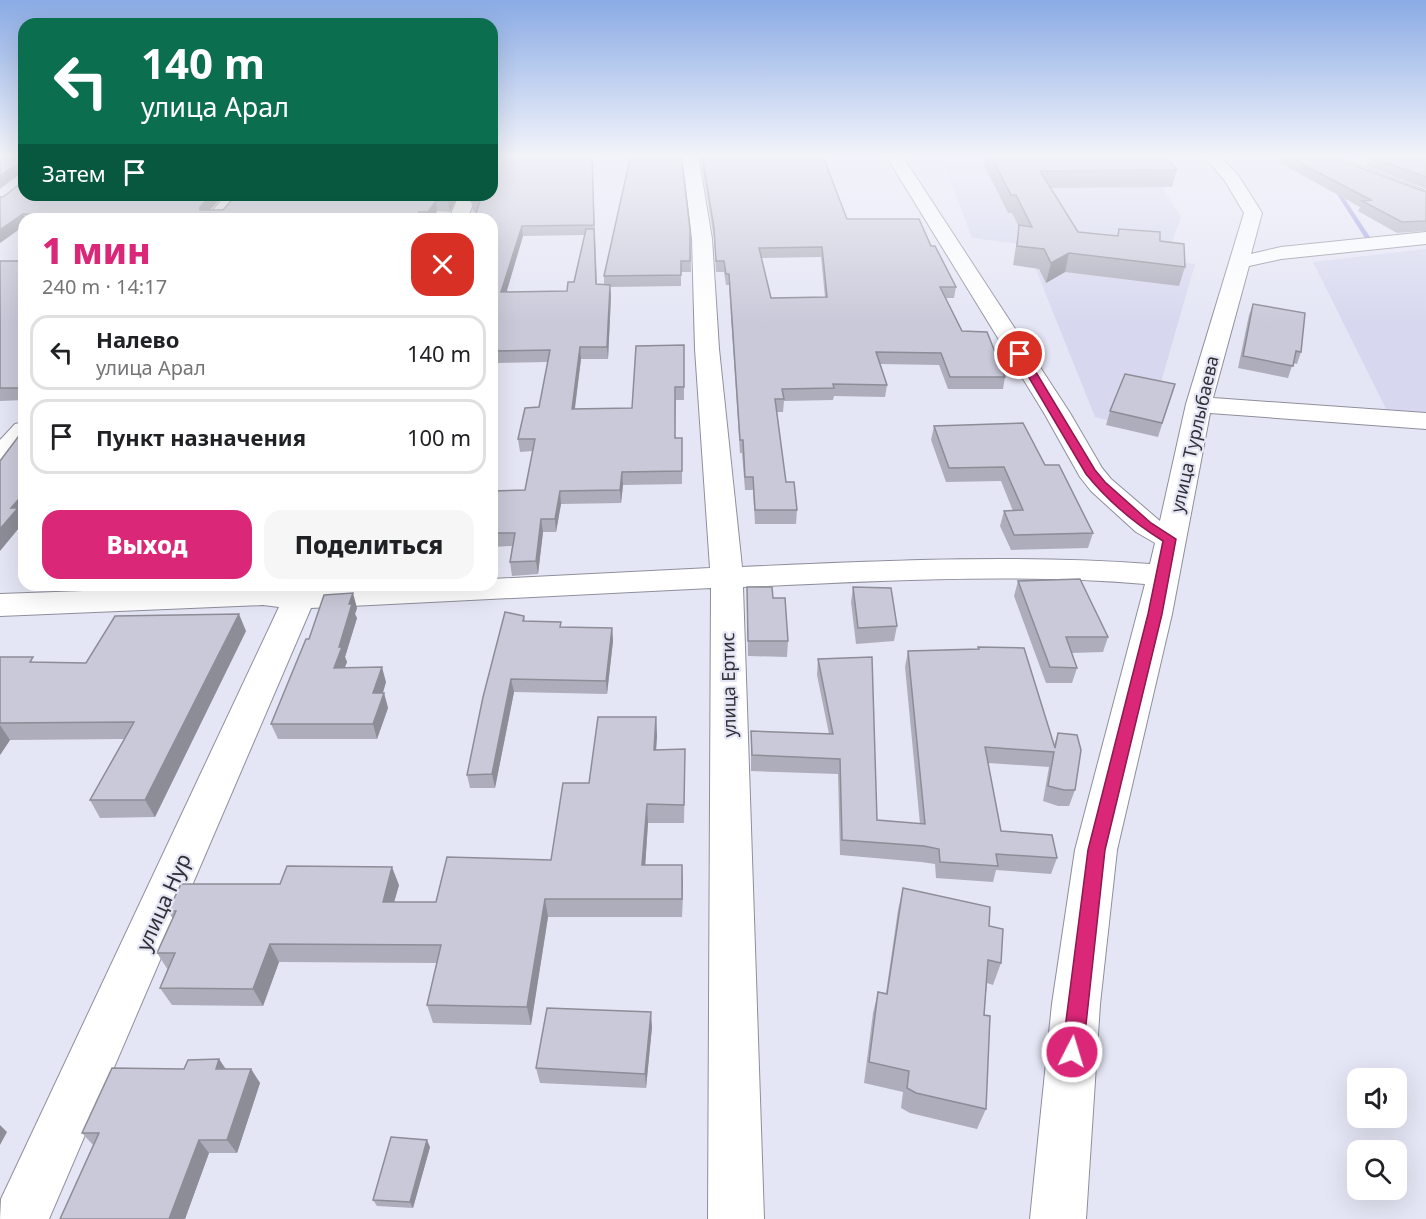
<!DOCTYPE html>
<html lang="ru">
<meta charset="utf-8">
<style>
:root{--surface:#fff;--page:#f6f6f6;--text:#202124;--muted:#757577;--line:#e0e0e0;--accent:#db2777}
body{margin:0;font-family:"Noto Sans",sans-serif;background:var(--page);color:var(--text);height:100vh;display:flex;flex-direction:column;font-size:22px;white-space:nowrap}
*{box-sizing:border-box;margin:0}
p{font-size:20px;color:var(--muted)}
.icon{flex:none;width:33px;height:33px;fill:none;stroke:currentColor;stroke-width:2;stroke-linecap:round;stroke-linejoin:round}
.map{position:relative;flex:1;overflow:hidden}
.drawer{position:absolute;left:18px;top:213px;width:480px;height:378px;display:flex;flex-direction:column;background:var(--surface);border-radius:18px;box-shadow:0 6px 24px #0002}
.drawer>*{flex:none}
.banner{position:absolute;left:18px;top:18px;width:480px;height:183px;border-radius:18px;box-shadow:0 6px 24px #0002;background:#0b6e4f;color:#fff;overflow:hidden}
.buttons{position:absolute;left:1347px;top:1068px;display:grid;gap:12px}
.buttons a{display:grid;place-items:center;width:60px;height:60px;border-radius:12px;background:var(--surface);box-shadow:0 6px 24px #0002;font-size:30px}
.pin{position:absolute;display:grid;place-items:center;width:51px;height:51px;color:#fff;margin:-26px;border:3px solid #fff;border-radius:50%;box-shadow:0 2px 6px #0007}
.me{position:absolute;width:66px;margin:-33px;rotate:5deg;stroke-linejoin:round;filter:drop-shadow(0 0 4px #0008)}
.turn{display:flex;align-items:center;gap:21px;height:126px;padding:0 24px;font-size:27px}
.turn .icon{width:78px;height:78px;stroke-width:2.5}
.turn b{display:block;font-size:42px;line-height:51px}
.then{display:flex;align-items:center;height:57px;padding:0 24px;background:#0003;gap:12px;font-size:22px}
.round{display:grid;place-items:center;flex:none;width:63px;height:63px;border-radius:18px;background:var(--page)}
.head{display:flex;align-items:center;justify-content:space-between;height:102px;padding:0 24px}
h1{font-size:36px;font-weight:800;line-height:45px;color:var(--accent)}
.action{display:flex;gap:12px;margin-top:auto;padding:12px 24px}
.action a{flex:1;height:69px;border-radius:18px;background:var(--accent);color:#fff;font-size:24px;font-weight:800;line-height:69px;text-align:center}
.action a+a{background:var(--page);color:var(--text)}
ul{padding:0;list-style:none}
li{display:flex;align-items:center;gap:18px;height:75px;margin:0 12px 9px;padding:0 12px;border:3px solid var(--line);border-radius:18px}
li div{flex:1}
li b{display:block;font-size:22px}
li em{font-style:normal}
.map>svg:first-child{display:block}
</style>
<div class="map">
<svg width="1426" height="1219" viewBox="0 0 1426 1219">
<rect width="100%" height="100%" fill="#e5e6f5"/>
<!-- built -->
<path fill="#d7d8ef" d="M 943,162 L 1147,163 L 1181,217 L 1166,260 L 1195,264 L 1147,431 L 1095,417 L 1026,245 L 972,238 Z
M 1426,249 L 1426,414 L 1387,411 L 1313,262 Z"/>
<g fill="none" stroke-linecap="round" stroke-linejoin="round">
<!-- stream -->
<path fill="#9e9ee0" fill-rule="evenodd" d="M 1333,187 L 1337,187 L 1370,237 L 1369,238 L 1365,238 L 1333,188 Z"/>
<defs>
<path id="street" d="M 682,154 L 698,154 L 712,239 L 719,349 L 742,567 C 878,561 1014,554 1150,564 L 1155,543 L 1136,532 L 1091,491 L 1080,477 L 1044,413 L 885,154 L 901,154 L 1070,413 L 1102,468 L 1111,479 L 1160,521 L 1186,404 L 1244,213 L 1225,181 L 1202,154 L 1218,154 L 1238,175 L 1262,213 L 1251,254 L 1281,247 L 1426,232 L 1426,244 L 1281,259 L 1249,266 L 1213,398 L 1426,413 L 1426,429 L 1210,413 L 1172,614 L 1117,850 L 1100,1004 L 1086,1219 L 1030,1219 L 1052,1004 L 1075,850 L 1145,584 C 1011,573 877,581 743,587 L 764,1219 L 708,1219 L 711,588 L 311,608 L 49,1219 L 0,1219 L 1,1199 L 279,607 L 263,605 L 0,616 L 0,594 L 250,585 L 321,585 L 320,587 L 492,585 L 492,579 L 710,568 L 695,349 L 692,239 Z
M 1308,154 L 1330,154 L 1426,191 L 1426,202 L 1310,157 Z
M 226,195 L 245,195 L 224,219 L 205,219 Z
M 459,195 L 477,195 L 467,219 L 449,219 Z
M 24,422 L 24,446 L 10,462 L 0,464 L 0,440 L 15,424 Z"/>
</defs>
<!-- street casing -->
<use href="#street" stroke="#8e8f9d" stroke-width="2"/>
<!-- street -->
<use href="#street" fill="#fff" fill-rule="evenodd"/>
</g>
<!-- wall -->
<path fill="#adadbb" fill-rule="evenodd" d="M 0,154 L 223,195 L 210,210 L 458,195 L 450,212 L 437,211 L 432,219 L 24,219 L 3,197 L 21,183 L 21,176 L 17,176 Z
M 592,154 L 597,284 L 604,285 L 604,276 L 690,229 L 691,272 L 681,272 L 681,286 L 610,287 L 611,296 L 608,359 L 581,359 L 575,409 L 632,408 L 684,345 L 684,400 L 676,400 L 675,438 L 682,438 L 682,484 L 623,485 L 621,503 L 561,504 L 556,532 L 543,532 L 538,574 L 512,576 L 510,562 L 512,546 L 492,547 L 492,491 L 525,490 L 533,451 L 520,452 L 518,439 L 539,407 L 548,362 L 492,363 L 492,219 L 477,212 L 473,212 L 471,201 ZM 585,235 L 574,282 L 567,291 L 506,292 L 523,236 Z
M 700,154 L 822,154 L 847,219 L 931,246 L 956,287 L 954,298 L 946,298 L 962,331 L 1005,377 L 1003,389 L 948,389 L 939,365 L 880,364 L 887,385 L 885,397 L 834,396 L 833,400 L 784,401 L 783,412 L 777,412 L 786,482 L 797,510 L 796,524 L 755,524 L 753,490 L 745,490 L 742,453 L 740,453 L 729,285 L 726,285 L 724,272 L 716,272 L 714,239 ZM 821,257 L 825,297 L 771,298 L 761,258 Z
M 986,154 L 1162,154 L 1177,170 L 1172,187 L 1051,188 L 1078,232 L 1117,236 L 1119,229 L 1160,241 L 1185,267 L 1179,286 L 1065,272 L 1046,283 L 1039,269 L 1013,265 L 1019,227 L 1012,213 L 1008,213 L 984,165 Z
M 1283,154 L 1426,192 L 1426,231 L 1397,233 L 1358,211 L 1360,207 L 1280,163 Z
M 1360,154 L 1426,154 L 1426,189 L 1367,166 L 1371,158 Z
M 0,261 L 24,261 L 24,400 L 0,401 Z
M 1253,304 L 1301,352 L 1297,364 L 1293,363 L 1288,378 L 1238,368 L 1249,315 Z
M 1175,384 L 1158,437 L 1106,425 L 1110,411 Z
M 934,426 L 1045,465 L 1093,533 L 1088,548 L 1011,550 L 1000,526 L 1004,511 L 1013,511 L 1001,481 L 946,482 L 931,440 Z
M 1018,581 L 1108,637 L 1103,652 L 1071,653 L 1077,668 L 1072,683 L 1046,683 L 1014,596 Z
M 747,587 L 773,598 L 788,641 L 787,657 L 748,656 Z
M 853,587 L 897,626 L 894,641 L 856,644 L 851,602 Z
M 357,608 L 355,614 L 357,618 L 345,657 L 347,662 L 344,668 L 386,682 L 383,693 L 384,693 L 388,708 L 377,739 L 278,739 L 271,724 L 309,639 Z
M 524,616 L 525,621 L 562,627 L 612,628 L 613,641 L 607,694 L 514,692 L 495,788 L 470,788 L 467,775 Z
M 246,631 L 155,817 L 100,818 L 90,800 L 124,739 L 10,740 L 0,755 L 0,657 L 36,662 L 86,663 Z
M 978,647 L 1054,745 L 1058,733 L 1075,790 L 1069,806 L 1058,806 L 1043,801 L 1049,767 L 988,763 L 1001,831 L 1057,858 L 1051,874 L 996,870 L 993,882 L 936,878 L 935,864 L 921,862 L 840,855 L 838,774 L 751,771 L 751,731 L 829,734 L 817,675 L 818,659 L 877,820 L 920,824 L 905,667 L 908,651 L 978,649 Z
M 656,717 L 657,735 L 656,750 L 685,768 L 684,823 L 648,823 L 645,865 L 682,865 L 682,917 L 548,917 L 531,1025 L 433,1023 L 427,1005 L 437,963 L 279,962 L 263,1006 L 172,1005 L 160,988 L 168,970 L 157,953 L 173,919 L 168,911 L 399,885 L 394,902 L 436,902 L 551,860 L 589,783 Z
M 903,888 L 989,926 L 1001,963 L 993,985 L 987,983 L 984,1015 L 986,1109 L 977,1129 L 910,1113 L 901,1108 L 903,1092 L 864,1083 L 873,1013 L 878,992 L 886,993 L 898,910 Z
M 652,1027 L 646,1088 L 540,1083 L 536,1068 Z
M 219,1059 L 226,1069 L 251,1069 L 260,1083 L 237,1153 L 209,1153 L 185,1219 L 60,1219 L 93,1145 L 82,1133 L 184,1069 Z
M 430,1147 L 413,1208 L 377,1206 L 373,1200 Z"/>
<!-- shaded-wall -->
<path fill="#8d8d98" d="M 21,166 L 24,175 L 17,176 L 0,189 L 0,176 L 13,167 Z
M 211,195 L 223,195 L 203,218 L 200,210 L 200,207 Z
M 451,195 L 458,195 L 450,212 L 448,201 Z
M 436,201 L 437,211 L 432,219 L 429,219 L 428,212 Z
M 419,212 L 420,219 L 416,219 Z
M 23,214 L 25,219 L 24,219 L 24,226 L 0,243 L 0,230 Z
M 522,226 L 523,236 L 503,304 L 501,292 Z
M 1069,253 L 1065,272 L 1046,283 L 1051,263 Z
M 610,285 L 611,296 L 608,359 L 607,347 Z
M 580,347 L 581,359 L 573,421 L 572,409 Z
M 622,472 L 623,485 L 621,503 L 620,490 Z
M 560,491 L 561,504 L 556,532 L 555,519 Z
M 24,493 L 24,514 L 22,516 L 24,522 L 0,551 L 0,529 L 11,508 Z
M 541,519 L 543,532 L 538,574 L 536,561 Z
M 353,593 L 357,608 L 355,614 L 357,618 L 345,657 L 347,662 L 339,683 L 334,668 L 349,604 Z
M 239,614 L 246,631 L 155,817 L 145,800 Z
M 612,628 L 613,641 L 607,694 L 606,681 Z
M 382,667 L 386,682 L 378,708 L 373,693 Z
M 511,679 L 514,692 L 495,788 L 492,774 Z
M 384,693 L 388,708 L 377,739 L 373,724 Z
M 656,717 L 657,735 L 655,768 L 654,750 Z
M 0,725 L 10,740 L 0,755 Z
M 647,804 L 648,823 L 644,884 L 642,865 Z
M 682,865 L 683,884 L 682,917 Z
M 392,867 L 399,885 L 389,920 L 383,902 Z
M 545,899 L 548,917 L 531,1025 L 527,1007 Z
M 270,944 L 279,962 L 263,1006 L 253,989 Z
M 651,1012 L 652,1027 L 646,1088 L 645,1074 Z
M 219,1059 L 228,1073 L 216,1069 Z
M 251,1069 L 260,1083 L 237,1153 L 227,1140 Z
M 0,1125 L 7,1132 L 0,1145 Z
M 199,1140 L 209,1153 L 185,1219 L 169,1219 Z
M 427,1140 L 430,1147 L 413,1208 L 410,1202 Z"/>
<!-- building -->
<path fill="#c9c9d9" stroke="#8d8d98" stroke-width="1.5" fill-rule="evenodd" d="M 0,154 L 24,154 L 24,195 L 211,195 L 200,207 L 200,210 L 223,210 L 236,195 L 451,195 L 448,201 L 436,201 L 428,212 L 419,212 L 416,219 L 93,219 L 98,215 L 23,214 L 0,230 L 0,197 L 3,197 L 21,183 L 21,166 L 13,167 L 0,176 Z
M 492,154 L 592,154 L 594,225 L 522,226 L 501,292 L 567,291 L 568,282 L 574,282 L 586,229 L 594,229 L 596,284 L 610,285 L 607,347 L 580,347 L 572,409 L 632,408 L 636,346 L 684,345 L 684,387 L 675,387 L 675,438 L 682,438 L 682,471 L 622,472 L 620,490 L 560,491 L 555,519 L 541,519 L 536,561 L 510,562 L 515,533 L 492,533 L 492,491 L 525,490 L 535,439 L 518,439 L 525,408 L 539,407 L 550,350 L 492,351 L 492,219 L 474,219 L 480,201 L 471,201 L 474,195 L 492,195 Z
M 631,154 L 681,154 L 690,229 L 690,261 L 681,261 L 681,275 L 604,276 Z
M 702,154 L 822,154 L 847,219 L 919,219 L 931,246 L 935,246 L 956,287 L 940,287 L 962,331 L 987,332 L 1005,377 L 950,377 L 941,353 L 876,352 L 887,385 L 833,384 L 834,388 L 782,389 L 784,399 L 775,399 L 786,482 L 794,482 L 797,510 L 755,510 L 753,477 L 745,477 L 743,440 L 740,440 L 729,274 L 726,274 L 724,261 L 716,261 L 714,228 ZM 822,247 L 827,297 L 771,298 L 759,248 Z
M 990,154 L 1162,154 L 1177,170 L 1040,171 L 1078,232 L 1118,236 L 1119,229 L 1160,232 L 1160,241 L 1184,244 L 1185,267 L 1069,253 L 1051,263 L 1044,249 L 1017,246 L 1019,225 L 1032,227 L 1016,195 L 1011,195 Z
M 1283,154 L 1327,155 L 1426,192 L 1426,221 L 1402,222 L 1362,201 L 1371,200 Z
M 1389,154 L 1426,154 L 1426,177 L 1371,157 L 1399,157 Z
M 0,261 L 24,261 L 24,388 L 0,388 Z
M 1253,304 L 1305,313 L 1301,352 L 1296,351 L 1293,366 L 1243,356 Z
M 1125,374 L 1175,384 L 1162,423 L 1110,411 Z
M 1023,423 L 1045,465 L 1059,465 L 1093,533 L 1014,535 L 1004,511 L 1023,510 L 1004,467 L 949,468 L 934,426 Z
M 24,429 L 24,493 L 11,508 L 18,508 L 0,529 L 0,461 Z
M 1080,579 L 1108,637 L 1066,637 L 1077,668 L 1050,667 L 1018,581 Z
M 747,587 L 772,587 L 773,598 L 785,598 L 788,641 L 748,641 Z
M 853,587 L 891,588 L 897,626 L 858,628 Z
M 353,593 L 349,604 L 352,604 L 339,647 L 342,647 L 334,668 L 382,667 L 373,693 L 384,693 L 373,724 L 271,724 L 306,639 L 309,639 L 324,595 Z
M 505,612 L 524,616 L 523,621 L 561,622 L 560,627 L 612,628 L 606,681 L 511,679 L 492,774 L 467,775 L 483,697 Z
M 239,614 L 145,800 L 90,800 L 134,722 L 0,723 L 0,657 L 33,657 L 30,662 L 86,663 L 115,616 Z
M 978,647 L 1024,648 L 1055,748 L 1058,733 L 1077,735 L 1081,750 L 1075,790 L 1064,790 L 1048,786 L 1054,752 L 985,747 L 1001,831 L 1052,835 L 1057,858 L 996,854 L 998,866 L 940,862 L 939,849 L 924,846 L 842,840 L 840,759 L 752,755 L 751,731 L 833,734 L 818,659 L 872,657 L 877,820 L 925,824 L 908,651 L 979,649 Z
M 598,717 L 656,717 L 654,750 L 685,749 L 684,805 L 647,804 L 642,865 L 682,865 L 682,899 L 545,899 L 527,1007 L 427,1005 L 441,945 L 270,944 L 253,989 L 160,988 L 175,953 L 157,953 L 176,911 L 168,911 L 181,884 L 280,884 L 287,866 L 392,867 L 383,902 L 436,902 L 447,857 L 551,860 L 563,783 L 589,783 Z
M 903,888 L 990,907 L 989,926 L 1003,929 L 1001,963 L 988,960 L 984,1015 L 990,1016 L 986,1109 L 916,1093 L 907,1088 L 909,1071 L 869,1062 L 878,992 L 887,994 Z
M 547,1008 L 651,1012 L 645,1074 L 536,1068 Z
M 219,1059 L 216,1069 L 251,1069 L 227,1140 L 199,1140 L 169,1219 L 60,1219 L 99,1133 L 82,1133 L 112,1068 L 184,1069 L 188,1060 Z
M 391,1137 L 427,1140 L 410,1202 L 373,1200 Z"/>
<!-- sky -->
<linearGradient id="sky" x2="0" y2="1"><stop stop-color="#8aabe5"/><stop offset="0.48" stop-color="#f3f4fa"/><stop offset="1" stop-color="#f3f4fa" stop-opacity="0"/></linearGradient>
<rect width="1426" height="324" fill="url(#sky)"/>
<!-- route -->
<path fill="#db2777" stroke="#8e194d" stroke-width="1.5" d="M 1016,352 L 1025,354 L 1095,470 L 1105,482 L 1151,523 L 1176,539 L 1162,614 L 1105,850 L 1083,1052 L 1080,1059 L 1072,1062 L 1065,1059 L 1062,1052 L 1088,850 L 1148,614 L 1163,541 C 1134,523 1107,500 1086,474 L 1015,354 Z"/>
<g text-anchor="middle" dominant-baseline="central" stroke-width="4.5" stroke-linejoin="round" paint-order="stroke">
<!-- street labels -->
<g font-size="18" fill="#2f2f35" stroke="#e5e6f5">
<text transform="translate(1194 434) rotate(-77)">улица Турлыбаева</text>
<text transform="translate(728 685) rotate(-91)">улица Ертис</text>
</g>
<!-- near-street labels -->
<g font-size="21" fill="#2f2f35" stroke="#e5e6f5">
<text transform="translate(163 902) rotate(-66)">улица Нур</text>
</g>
</g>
</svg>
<div class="buttons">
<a><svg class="icon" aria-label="sound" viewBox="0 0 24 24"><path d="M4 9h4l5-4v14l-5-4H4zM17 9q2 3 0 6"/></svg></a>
<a><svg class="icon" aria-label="search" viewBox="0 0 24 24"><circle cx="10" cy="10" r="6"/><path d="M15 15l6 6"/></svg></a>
</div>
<div class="pin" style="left:1020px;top:354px;background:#d93025"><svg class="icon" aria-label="arrive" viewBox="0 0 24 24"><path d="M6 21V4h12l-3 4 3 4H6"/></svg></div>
<svg class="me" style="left:1072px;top:1052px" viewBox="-20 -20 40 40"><circle r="17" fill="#db2777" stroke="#fff" stroke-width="3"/><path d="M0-11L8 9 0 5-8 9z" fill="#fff"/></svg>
<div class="banner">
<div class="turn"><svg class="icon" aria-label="left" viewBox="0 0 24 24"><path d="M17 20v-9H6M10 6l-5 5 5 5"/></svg><div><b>140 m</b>улица Арал</div></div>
<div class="then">Затем<svg class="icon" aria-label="arrive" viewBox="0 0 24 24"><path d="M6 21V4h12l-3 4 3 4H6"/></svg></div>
</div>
<section class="drawer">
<div class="head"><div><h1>1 мин</h1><p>240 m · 14:17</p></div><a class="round" style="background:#d93025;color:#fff"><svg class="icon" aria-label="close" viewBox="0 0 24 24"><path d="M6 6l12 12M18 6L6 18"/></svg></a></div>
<ul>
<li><svg class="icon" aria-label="left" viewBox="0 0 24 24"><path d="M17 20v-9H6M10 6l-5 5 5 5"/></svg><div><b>Налево</b><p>улица Арал</p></div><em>140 m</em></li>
<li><svg class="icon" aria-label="arrive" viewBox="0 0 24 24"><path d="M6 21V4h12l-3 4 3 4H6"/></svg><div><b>Пункт назначения</b></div><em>100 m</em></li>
</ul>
<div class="action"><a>Выход</a><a>Поделиться</a></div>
</section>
</div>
